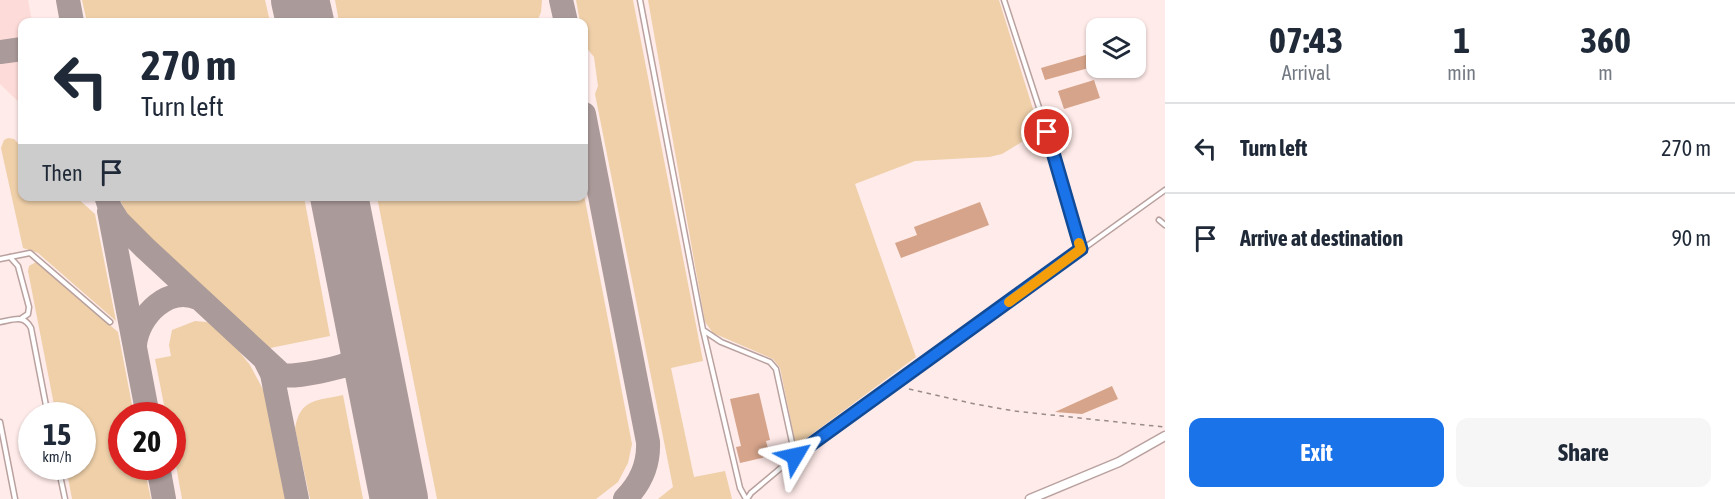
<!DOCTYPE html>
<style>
:root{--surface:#fff;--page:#f6f6f7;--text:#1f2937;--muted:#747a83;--line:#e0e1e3;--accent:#1a73e8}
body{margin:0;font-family:"Asap Condensed",sans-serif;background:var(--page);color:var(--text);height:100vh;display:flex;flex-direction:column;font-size:22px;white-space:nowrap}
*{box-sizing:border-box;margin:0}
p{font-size:20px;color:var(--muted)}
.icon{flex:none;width:33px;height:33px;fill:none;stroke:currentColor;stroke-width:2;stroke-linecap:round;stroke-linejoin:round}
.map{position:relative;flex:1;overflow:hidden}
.details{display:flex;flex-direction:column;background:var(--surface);width:570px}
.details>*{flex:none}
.hud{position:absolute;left:18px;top:18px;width:570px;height:183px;border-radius:12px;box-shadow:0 2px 4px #0004;background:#fff;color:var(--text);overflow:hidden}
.controls{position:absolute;left:1086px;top:18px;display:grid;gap:12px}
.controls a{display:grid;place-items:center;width:60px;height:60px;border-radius:12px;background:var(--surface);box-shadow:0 2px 4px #0004;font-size:30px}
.speed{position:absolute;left:18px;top:402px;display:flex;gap:12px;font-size:30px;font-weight:700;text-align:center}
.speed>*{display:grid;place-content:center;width:78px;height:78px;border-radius:50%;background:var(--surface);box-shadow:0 2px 4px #0004;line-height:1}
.speed small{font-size:15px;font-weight:400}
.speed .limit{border:9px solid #d22;background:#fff;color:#111}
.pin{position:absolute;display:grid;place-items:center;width:51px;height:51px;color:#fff;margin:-26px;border:3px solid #fff;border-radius:50%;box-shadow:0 2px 6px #0007}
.me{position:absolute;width:66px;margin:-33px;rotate:54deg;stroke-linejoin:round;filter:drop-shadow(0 0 4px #0008)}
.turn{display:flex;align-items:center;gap:21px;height:126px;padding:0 24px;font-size:27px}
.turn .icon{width:78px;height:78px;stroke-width:2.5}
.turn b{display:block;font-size:42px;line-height:51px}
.then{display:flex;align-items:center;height:57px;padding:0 24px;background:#0003;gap:12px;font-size:22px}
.eta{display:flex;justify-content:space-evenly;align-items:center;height:102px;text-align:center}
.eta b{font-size:36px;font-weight:700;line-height:42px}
.cta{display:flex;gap:12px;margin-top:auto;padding:12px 24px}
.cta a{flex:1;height:69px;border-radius:12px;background:var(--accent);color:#fff;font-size:24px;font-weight:700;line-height:69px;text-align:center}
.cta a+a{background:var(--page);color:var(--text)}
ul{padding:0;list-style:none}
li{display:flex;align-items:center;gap:18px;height:90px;padding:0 24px;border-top:2px solid var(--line)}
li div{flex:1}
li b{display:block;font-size:22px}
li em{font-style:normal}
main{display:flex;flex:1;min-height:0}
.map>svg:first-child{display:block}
</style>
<main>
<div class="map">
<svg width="1165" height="499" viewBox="0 0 1165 499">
<rect width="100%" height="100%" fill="#ffebe9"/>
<!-- built -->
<path fill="#fddbd8" d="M 0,0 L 28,0 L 32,22 L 22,22 L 22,105 L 0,84 Z"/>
<!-- green -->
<path fill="#efd0a9" d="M 82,0 L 265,0 L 270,22 L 87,22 Z
M 335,0 L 542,0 L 541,12 L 537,22 L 339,22 Z
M 576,0 L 633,0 L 703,361 L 671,368 L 694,477 L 725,471 L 732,499 L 658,499 L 673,487 L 595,94 L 598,86 L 594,57 L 585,46 L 584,22 L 580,22 Z
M 648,0 L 999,0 L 1038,125 L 1034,132 L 1025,140 L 1002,154 L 989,157 L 915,161 L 855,184 L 916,357 L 796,446 L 780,368 L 773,359 L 713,333 L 705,322 Z
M 8,138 L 14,139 L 22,147 L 22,196 L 76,197 L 95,214 L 116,321 L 38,253 L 23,248 L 1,148 L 4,140 Z
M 584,195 L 632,444 L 628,463 L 618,482 L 596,499 L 437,499 L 377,197 L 584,196 Z
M 121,196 L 304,197 L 330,336 L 270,348 L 129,219 L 121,202 Z
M 36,262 L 118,332 L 134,415 L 122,416 L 122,466 L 144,467 L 151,499 L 72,499 L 66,467 L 82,466 L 82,416 L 56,415 L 28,271 L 29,266 Z
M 195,321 L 207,322 L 222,330 L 250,365 L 267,397 L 287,499 L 182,499 L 173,449 L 172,416 L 166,415 L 155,359 L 171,356 L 169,345 L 172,330 Z
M 343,395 L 363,499 L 310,499 L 295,429 C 300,398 317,401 343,395 Z"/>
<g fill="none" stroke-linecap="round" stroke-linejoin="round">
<!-- taxiway -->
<path stroke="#aa9a99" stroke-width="24" d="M 68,0 L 72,22
M 561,0 L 566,22
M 0,52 L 22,49
M 584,114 L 648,442 C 649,464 641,483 625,499
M 107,199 L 110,208 L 118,221 L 145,248 L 282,375 C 293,378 346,368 355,360 C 362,355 365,348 367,340
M 109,211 L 148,416
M 135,345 C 138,315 169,284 200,299
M 266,362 L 272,374 L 297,499
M 343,366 C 358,365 369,371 376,384
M 158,466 L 164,499"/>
<!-- runway -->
<path stroke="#aa9a99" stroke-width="58" d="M 300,0 L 305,22
M 339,196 L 399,499"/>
</g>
<!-- building -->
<path fill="#d6a48a" d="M 1096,52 L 1096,66 L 1045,80 L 1041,68 Z
M 1094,80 L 1100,98 L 1064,109 L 1058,91 Z
M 980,202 L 989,225 L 901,258 L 895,243 L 917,235 L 914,227 Z
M 1112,386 L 1118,399 L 1082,414 L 1055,412 Z
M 759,393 L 770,440 L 766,441 L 770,456 L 740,463 L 736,447 L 741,446 L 730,399 Z"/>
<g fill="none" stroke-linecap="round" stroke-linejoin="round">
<defs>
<path id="service" d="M 640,0 L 703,330 L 740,488 L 746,499
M 1004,0 L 1047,132 L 1081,249
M 1159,220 L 1165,225
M 10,257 L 18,266 L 29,307 L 28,314 L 22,318
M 0,259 L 30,253 L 110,322
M 0,322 C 13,320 24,314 31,328 L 48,416
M 703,330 L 721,342 L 770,362 L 776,369 L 795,456
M 0,422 L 15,499
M 58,466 L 65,499
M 747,499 L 751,493 L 795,456 L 1165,190"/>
<path id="minor" d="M 1030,499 L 1119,462 L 1165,436"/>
</defs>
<!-- service casing -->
<use href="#service" stroke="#b9a19f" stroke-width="7"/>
<!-- minor casing -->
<use href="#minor" stroke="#b9a19f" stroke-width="11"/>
<!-- path -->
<path stroke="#998b89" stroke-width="1.5" stroke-dasharray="4.5 4.5" stroke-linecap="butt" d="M 909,389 L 975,404 L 1014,411 L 1164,427"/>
<!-- service -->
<use href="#service" stroke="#fff" stroke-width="4"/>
<!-- minor -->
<use href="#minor" stroke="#fff" stroke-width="8"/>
</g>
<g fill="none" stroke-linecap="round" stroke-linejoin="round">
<defs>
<path id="route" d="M 795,456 L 1081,249 L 1047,132"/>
</defs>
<!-- route casing -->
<use href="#route" stroke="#114b97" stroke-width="15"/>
<!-- route -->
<use href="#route" stroke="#1a73e8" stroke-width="10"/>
<!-- slow -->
<path stroke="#f59e0b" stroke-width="10" d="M 1009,302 L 1081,249 L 1079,243"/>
</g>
</svg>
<div class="controls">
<a><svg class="icon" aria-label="layers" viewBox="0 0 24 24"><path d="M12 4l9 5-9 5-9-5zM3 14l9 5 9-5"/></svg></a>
</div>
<div class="speed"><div>15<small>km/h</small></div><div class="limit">20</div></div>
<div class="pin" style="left:1047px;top:132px;background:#d93025"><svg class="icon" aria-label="arrive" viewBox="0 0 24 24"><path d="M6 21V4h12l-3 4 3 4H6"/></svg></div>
<svg class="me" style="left:795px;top:456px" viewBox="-20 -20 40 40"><path d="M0-17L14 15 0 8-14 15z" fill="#1a73e8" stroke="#fff" stroke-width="4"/></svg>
<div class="hud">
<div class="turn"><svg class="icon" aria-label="left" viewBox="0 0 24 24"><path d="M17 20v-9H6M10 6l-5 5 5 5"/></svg><div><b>270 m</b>Turn left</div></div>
<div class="then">Then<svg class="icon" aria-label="arrive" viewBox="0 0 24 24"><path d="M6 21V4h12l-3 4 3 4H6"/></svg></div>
</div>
</div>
<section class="details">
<div class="eta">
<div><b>07:43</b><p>Arrival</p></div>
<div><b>1</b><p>min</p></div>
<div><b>360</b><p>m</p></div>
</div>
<ul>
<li><svg class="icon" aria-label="left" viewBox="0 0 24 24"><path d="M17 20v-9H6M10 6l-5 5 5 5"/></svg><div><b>Turn left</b></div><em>270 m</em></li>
<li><svg class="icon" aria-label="arrive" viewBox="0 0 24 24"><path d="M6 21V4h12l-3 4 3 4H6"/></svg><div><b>Arrive at destination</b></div><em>90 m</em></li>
</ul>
<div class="cta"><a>Exit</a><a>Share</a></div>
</section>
</main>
